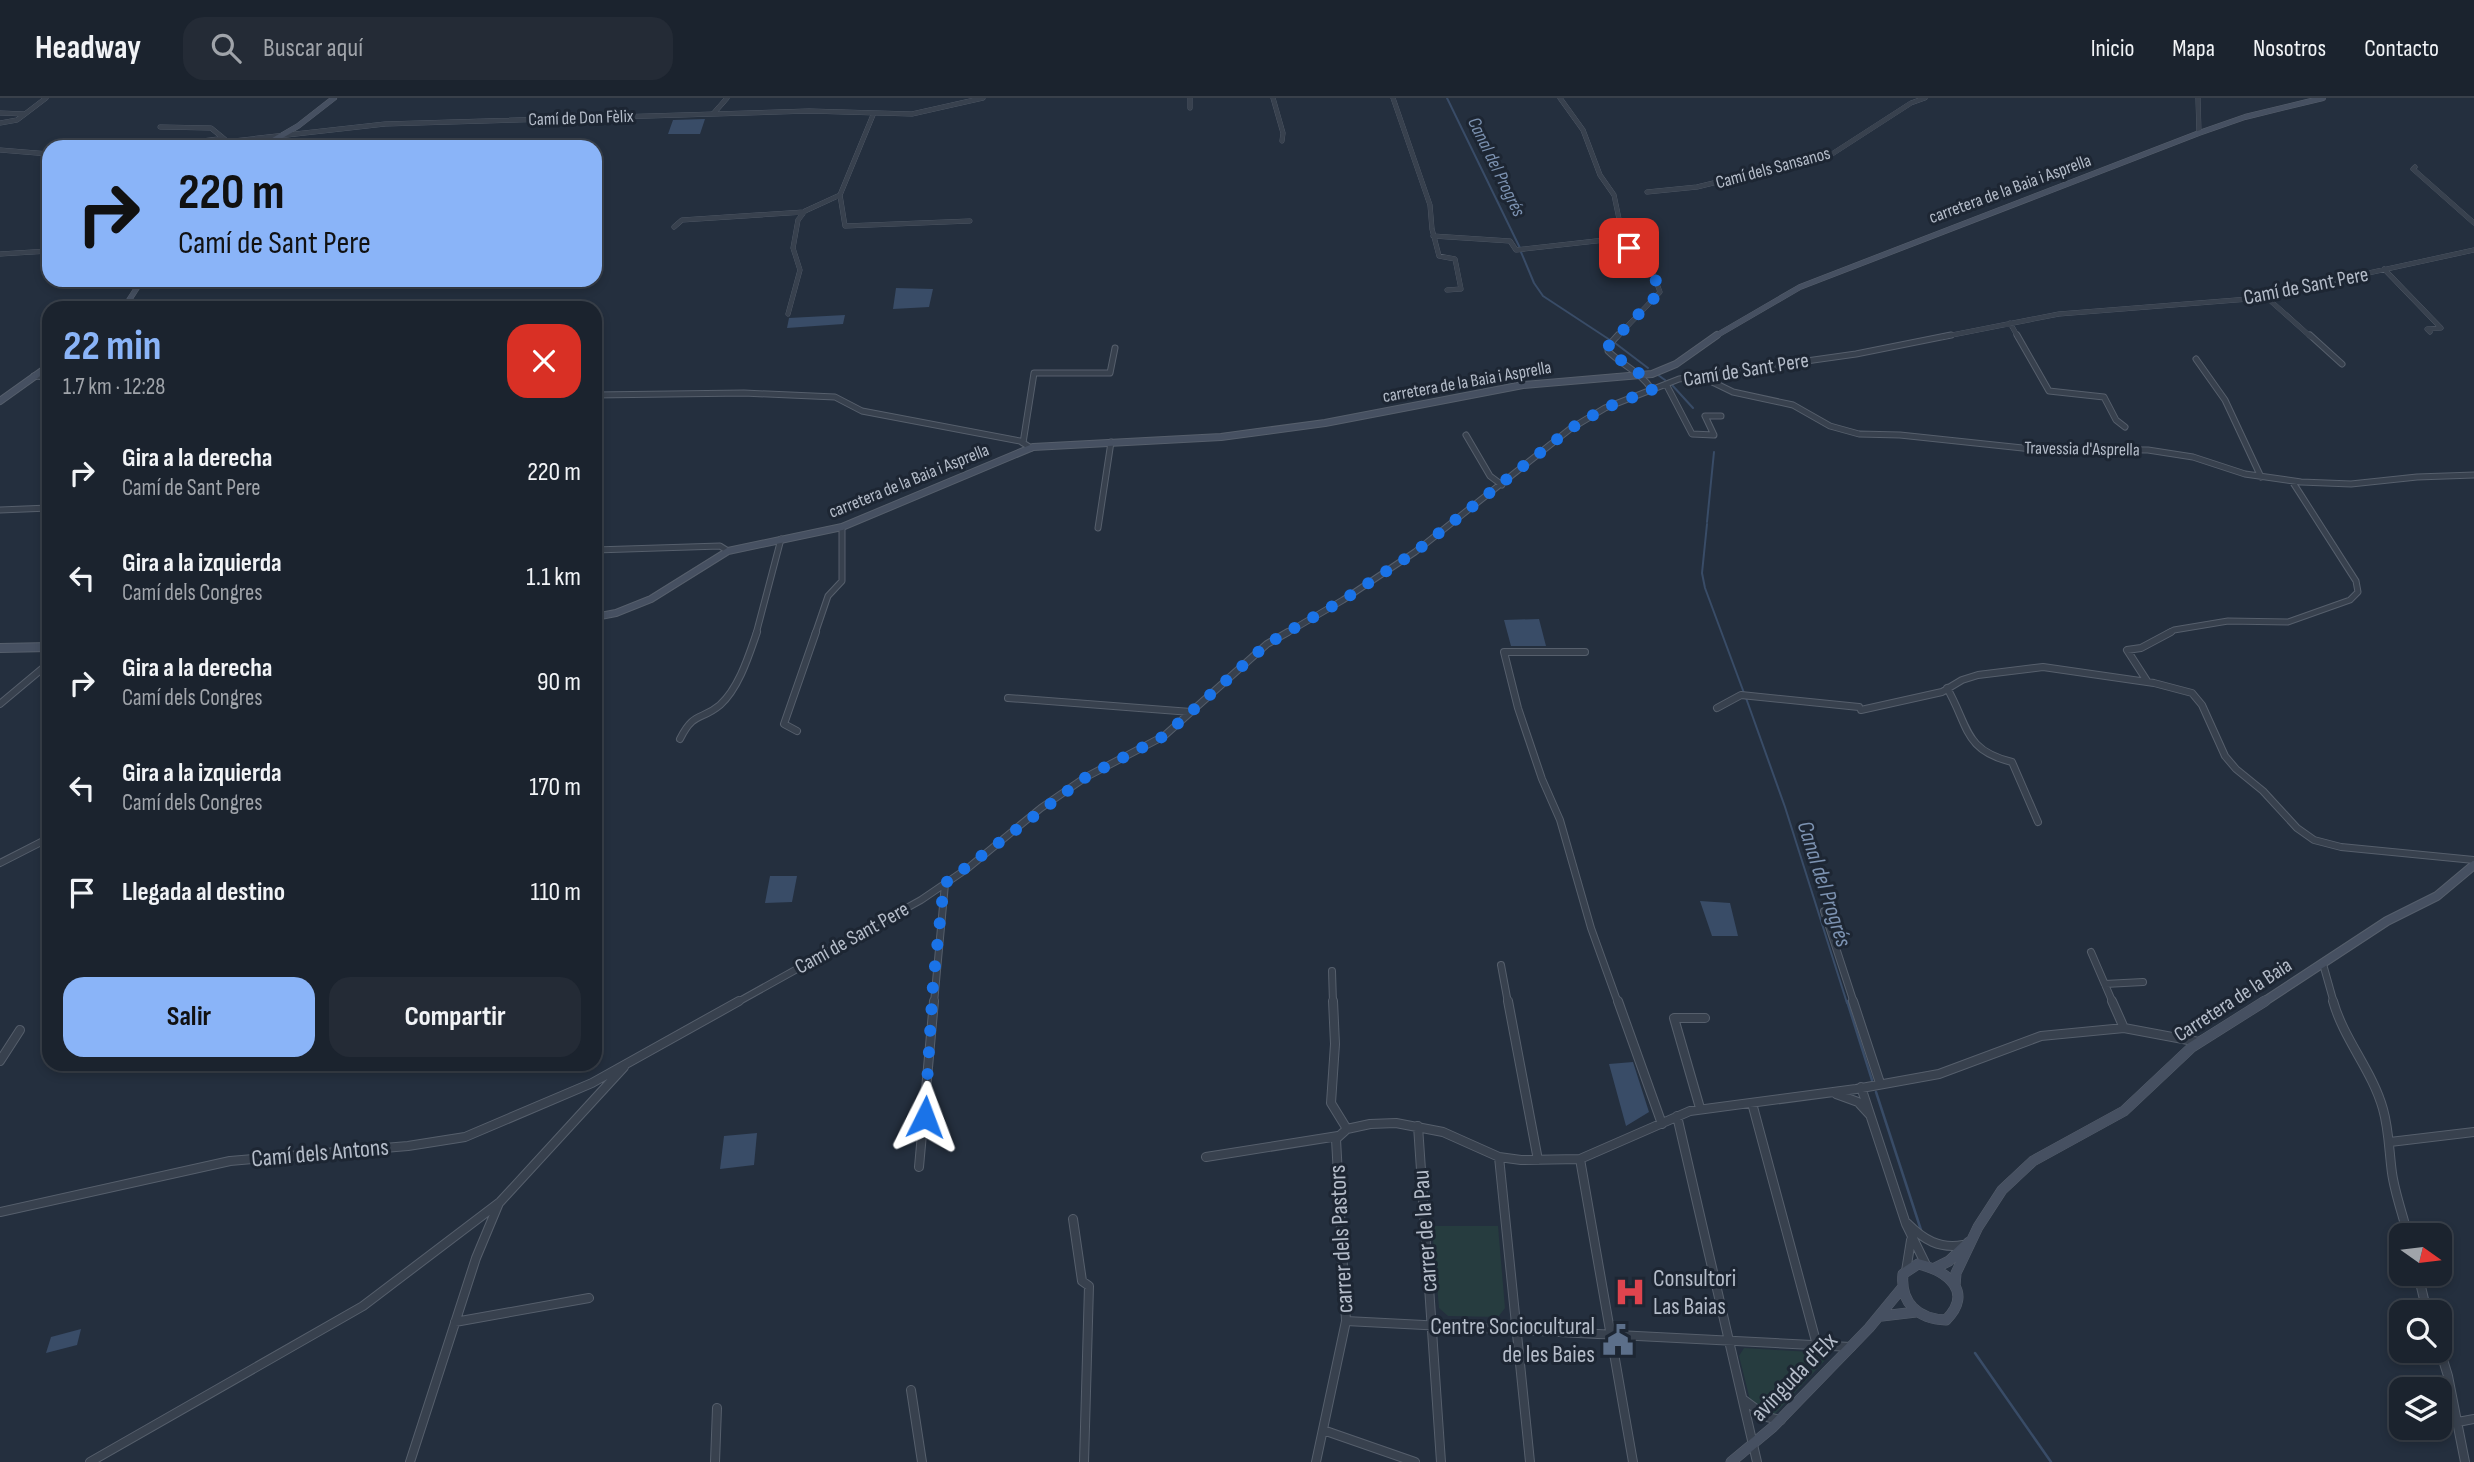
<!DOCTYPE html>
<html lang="es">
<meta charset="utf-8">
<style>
:root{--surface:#1b232e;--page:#242b36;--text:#f1f3f6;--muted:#a0a4aa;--line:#39404a;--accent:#8ab4f8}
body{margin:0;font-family:"Sofia Sans Condensed",sans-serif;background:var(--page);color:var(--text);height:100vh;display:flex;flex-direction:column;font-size:26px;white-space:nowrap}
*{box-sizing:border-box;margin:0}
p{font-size:23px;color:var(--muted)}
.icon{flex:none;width:38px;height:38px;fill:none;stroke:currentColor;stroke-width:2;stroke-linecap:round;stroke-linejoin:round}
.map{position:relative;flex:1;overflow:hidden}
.side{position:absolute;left:42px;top:203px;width:560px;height:770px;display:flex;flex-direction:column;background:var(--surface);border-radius:21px;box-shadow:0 4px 10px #0003,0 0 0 2px var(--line)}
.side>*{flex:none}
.guide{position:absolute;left:42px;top:42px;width:560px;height:147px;border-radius:21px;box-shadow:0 4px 10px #0003,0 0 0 2px var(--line);background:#8ab4f8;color:#111;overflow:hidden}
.needle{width:46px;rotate:104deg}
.buttons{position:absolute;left:2389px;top:1125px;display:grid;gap:14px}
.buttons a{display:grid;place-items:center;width:63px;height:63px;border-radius:14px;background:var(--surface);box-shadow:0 4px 10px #0003,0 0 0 2px var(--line);font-size:35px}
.pin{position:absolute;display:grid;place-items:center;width:60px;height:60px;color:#fff;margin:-30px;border-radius:14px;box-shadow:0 4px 10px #0006}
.me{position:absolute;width:77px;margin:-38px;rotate:3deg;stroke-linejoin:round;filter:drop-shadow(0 0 5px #0008)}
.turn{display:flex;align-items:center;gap:24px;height:147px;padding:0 21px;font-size:32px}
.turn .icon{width:91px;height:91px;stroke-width:2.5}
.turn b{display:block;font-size:49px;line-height:60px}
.round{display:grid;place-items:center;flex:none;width:74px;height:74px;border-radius:21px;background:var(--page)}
.headline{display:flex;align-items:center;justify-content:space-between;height:119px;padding:0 21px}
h1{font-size:42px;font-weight:700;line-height:52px;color:var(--accent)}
.button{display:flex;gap:14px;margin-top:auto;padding:14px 21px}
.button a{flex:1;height:80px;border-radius:21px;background:var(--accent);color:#111;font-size:28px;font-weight:700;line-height:80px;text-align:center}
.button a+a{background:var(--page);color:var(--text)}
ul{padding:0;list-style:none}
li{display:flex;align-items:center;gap:21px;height:105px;padding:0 21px}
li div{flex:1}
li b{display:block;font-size:26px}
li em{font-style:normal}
header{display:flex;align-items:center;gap:42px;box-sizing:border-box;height:98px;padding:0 35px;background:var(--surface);border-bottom:2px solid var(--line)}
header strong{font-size:33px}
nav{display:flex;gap:38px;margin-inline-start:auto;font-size:24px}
.search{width:490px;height:63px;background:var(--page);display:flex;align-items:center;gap:18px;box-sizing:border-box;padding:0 24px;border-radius:21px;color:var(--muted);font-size:26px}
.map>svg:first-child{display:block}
</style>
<header>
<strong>Headway</strong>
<div class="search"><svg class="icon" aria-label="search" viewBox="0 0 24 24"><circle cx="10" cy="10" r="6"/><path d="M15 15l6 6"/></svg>Buscar aquí</div>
<nav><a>Inicio</a><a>Mapa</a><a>Nosotros</a><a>Contacto</a></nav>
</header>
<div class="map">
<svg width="2474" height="1364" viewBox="0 0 2474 1364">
<rect width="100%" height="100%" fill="#242f3e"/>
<!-- green -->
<path fill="#263c3f" d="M 1432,1128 L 1498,1128 L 1505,1210 L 1498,1219 L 1448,1218 L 1439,1210 Z
M 1744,1250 L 1827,1255 L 1829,1258 L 1773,1318 L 1751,1306 L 1739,1258 Z"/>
<!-- water -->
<path fill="#394c67" d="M 705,21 L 700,36 L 668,36 L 673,22 Z
M 896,190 L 933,191 L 929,209 L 893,211 Z
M 845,217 L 843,226 L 787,230 L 789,220 Z
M 1539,521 L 1546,548 L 1511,548 L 1504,522 Z
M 770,778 L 797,778 L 792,804 L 765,805 Z
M 1700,803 L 1730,805 L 1738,838 L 1712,838 Z
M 1633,964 L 1649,1014 L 1626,1028 L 1609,966 Z
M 757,1035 L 754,1067 L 720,1071 L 724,1038 Z
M 81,1231 L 77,1247 L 46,1255 L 51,1239 Z"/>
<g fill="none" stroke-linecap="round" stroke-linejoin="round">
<!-- stream-far1 -->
<path stroke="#394c67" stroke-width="2" d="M 1447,0 L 1520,150
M 1521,154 L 1534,185 L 1543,198 L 1610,242
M 1615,245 L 1648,270
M 1658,277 L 1665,282
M 1672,287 L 1693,310
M 1707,424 L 1714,354
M 1707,426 L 1702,475 L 1705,490 L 1744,595
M 1746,600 L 1785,709 L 1847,905"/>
<!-- stream -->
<path stroke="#394c67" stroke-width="2.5" d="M 1847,903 L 1872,982
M 1876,994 L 1921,1132
M 1975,1255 L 2051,1364"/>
<defs>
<path id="street-far3" d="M 1190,0 L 1190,10
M 1273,0 L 1283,35 L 1282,43
M 1393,0 L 1430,107 L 1432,131 L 1439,158 L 1455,161 L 1461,191 L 1447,192
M 1560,0 L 1583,32 L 1600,77 L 1614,97 L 1623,140 L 1653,175 L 1660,194 L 1617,239
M 2198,0 L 2199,35
M 0,15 L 25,16 L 17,22 L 0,25
M 25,16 L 46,0
M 713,16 L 727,0
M 160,29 L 211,30 L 228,44
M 194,44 L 218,41
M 143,49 L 184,45
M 179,49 L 385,26 L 809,13 L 912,16 L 983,0
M 0,52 L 49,56
M 2415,69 L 2413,71 L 2474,125
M 1647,94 L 1697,89 L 1832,56 L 1911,5 L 1925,0
M 840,97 L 845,128 L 970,123
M 674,129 L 682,122 L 804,114
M 1433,138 L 1510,143 L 1516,152 L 1623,140
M 0,156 L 49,153
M 2384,171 L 2441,230 L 2427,231 L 2430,234
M 2265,198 L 2311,239
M 788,216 L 800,172 L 793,150 L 798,122 L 805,113 L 840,97 L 873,17
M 2010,225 L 2018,239
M 1942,239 L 2059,216 L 2249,201 L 2474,152"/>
<path id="street-far2" d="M 1618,237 L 1609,247 L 1608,253 C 1623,268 1641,274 1652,292
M 2017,237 L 2049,293 L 2104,299 L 2116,322 L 2125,329
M 2310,237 L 2342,266
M 2196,261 L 2225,302 L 2261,379
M 1698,277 L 1733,294 L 1793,307 L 1830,328 L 1859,336 L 1900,337 L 2032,351 L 2148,352 L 2193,359 L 2245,376 L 2301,384 L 2351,386 L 2417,379 L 2474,377
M 34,278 L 49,279
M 1666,286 L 1692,336 L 1714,337 L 1705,318 L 1721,318
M 595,297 L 744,295 L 835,299 L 862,313 L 1020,343 L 1031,350
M 1466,337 L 1490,378 L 1502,387
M 1023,345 L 1034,275 L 1110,275 L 1115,250
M 0,412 L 49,410
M 1098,430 L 1111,344
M 595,452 L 720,448 L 728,453
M 756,536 L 781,441
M 815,536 L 828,498 L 842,483 L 842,429
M 1285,536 L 1343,502 L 1415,454 L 1570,331 L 1605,310 L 1679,281 L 1856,256 L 1951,237
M 2167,536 L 2174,532 L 2228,523 L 2288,524 L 2350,502 L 2358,494 L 2356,483 L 2292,383"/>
<path id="street-far1" d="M 1585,554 L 1504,554 L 1518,610 L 1542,681 L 1560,722 L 1591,830 L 1618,905
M 2147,583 L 2127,552 L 2141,550 L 2171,534
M 1947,590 C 1969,628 1963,652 2012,664 L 2038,724
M 1008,600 L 1191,614
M 0,606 L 49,565
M 1717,610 L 1741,597 L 1859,609
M 1861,612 L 1942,594 L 1962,582 L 1978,577 L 2043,569 L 2154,585 L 2192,595 L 2202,607 L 2225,658 L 2236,671 L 2263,693 L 2297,730 L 2314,742 L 2341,749 L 2474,762
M 797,633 L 784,626 L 816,534
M 680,641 C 694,613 701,623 720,607 C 739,590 749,557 757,534
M 0,765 L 49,740
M 1824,813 L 1854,905
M 2091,854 L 2113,905
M 2323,866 L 2334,905
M 1501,867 L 1508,905
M 1332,873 L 1333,905
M 2105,886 L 2143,884
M 736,905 L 921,802 L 968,770 L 1041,710 L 1086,679 L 1164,638 L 1267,546 L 1288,534
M 934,905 L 945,786"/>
<path id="street" d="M 1333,903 L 1335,946 L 1331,1005 L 1347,1031
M 1508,903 L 1538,1062
M 1618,903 L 1662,1026
M 1853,903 L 1880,985
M 2112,903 L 2124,930
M 2333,903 C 2344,942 2372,972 2383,1011 C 2389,1032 2389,1053 2392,1075 C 2395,1096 2403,1117 2408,1138
M 0,963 L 20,932
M 1861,989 L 1906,1126 L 1926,1167
M 1836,996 L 1858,1004 L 1870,1017
M 1752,1005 L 1817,1247
M 1700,1010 L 1674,920 L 1705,920
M 1677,1018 L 1757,1364
M 1418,1028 L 1441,1364
M 2390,1044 L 2474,1034
M 1206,1059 L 1338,1038
M 1499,1059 L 1530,1364
M 1580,1061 L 1633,1364
M 919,1069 L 934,903
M 0,1114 L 230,1063 L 408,1048 L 465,1039 L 592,985 L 739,903
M 1073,1121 L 1082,1183 L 1089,1188 L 1084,1364
M 1907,1125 C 1924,1142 1939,1151 1963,1147
M 1906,1173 L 1911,1142
M 2418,1176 L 2427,1214
M 1346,1223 L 1851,1249
M 455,1224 L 589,1200
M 2440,1252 L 2448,1278 L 2465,1364
M 911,1292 L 922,1364
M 1744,1302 L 1767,1319 L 1781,1322
M 2458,1324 L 2474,1321
M 1323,1332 L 1415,1364
M 90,1364 L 363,1208 L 500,1104 L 624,969
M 410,1364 L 476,1160 L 499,1105
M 715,1364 L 717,1310
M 1316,1364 L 1346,1223 L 1336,1041 L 1347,1031 L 1370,1026 L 1396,1025 L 1443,1034 L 1499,1059 L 1521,1062 L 1580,1061 L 1690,1013 L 1856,991 L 1939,976 L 2041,938 L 2124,930 L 2199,944"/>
<path id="secondary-far3" d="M 262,49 L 298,28 L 334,0
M 124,210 L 142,182
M 1714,239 L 1800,189 L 2199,35 L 2245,19 L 2323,0"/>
<path id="secondary-far2" d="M 0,303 L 49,268
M 595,519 L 616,515 L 651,501 L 728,453 L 842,429 L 1033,349 L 1221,339 L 1325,325 L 1523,287 L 1652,276 L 1676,266 L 1717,237"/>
<path id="secondary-far1" d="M 0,550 L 49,549
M 2262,905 L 2387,823 L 2437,798 L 2474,767"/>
<path id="secondary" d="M 1918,1166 C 1948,1173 1974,1194 1946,1222 C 1918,1221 1900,1205 1903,1176 Z
M 1935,1170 L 1949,1163 L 1969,1144
M 1955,1188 L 1956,1175 L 1978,1129 L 2002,1092 L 2033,1063 L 2124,1013 L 2192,949 L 2265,903
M 1882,1218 L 1916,1214
M 1731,1364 L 1773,1329 L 1869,1230 L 1902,1190"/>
</defs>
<!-- street-far3 casing -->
<use href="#street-far3" stroke="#565f6c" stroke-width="5"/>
<!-- street-far2 casing -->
<use href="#street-far2" stroke="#565f6c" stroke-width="7"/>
<!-- street-far1 casing -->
<use href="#street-far1" stroke="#565f6c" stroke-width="8"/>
<!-- street casing -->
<use href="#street" stroke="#565f6c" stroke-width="10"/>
<!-- secondary-far3 casing -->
<use href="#secondary-far3" stroke="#565f6c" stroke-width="6"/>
<!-- secondary-far2 casing -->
<use href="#secondary-far2" stroke="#565f6c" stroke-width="8"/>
<!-- secondary-far1 casing -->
<use href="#secondary-far1" stroke="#565f6c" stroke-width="10"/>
<!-- secondary casing -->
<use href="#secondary" stroke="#565f6c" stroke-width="11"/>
<!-- street-far3 -->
<use href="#street-far3" stroke="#38414e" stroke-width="4.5"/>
<!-- street-far2 -->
<use href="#street-far2" stroke="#38414e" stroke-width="5"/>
<!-- street-far1 -->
<use href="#street-far1" stroke="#38414e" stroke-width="6"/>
<!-- street -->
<use href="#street" stroke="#38414e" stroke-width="8"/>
<!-- secondary-far3 -->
<use href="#secondary-far3" stroke="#465061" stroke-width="5"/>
<!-- secondary-far2 -->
<use href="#secondary-far2" stroke="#465061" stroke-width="6"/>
<!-- secondary-far1 -->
<use href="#secondary-far1" stroke="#465061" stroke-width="8"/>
<!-- secondary -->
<use href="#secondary" stroke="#465061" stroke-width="10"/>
</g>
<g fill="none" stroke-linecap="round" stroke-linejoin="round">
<!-- route -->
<path stroke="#1a73e8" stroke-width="12" stroke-dasharray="0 21.6" d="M 925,1019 L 933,886 L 944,786 L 1086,679 L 1164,638 L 1267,546 L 1343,502 L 1415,454 L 1570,331 L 1605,310 L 1652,292 L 1643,278 L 1608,253 L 1609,247 L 1660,194 L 1653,175 L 1629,150"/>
</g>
<!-- icons -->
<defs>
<symbol id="hospital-bare" viewBox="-9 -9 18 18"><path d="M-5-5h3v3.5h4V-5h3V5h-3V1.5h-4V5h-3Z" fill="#e0444e" stroke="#1d2633" stroke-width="2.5" paint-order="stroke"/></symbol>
<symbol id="civic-bare" viewBox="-9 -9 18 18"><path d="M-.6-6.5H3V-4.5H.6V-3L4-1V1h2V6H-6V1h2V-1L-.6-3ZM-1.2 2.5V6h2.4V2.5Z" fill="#5c6f8a" stroke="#1d2633" stroke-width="2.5" paint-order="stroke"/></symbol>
</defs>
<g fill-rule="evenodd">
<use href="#hospital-bare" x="1608" y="1172" width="44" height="44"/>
<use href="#civic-bare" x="1596" y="1220" width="44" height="44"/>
</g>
<g text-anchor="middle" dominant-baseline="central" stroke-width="6" stroke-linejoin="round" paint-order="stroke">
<!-- far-street labels -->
<g font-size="18" fill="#b4bcc9" stroke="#1d2633">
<text transform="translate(581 20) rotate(-2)">Camí de Don Fèlix</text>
<text transform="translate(1773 70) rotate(-15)">Camí dels Sansanos</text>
<text transform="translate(2010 91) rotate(-20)">carretera de la Baia i Asprella</text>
<text transform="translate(1467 284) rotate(-10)">carretera de la Baia i Asprella</text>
<text transform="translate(2082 351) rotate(1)">Travessia d'Asprella</text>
<text transform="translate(909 383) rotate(-22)">carretera de la Baia i Asprella</text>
</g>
<!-- far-water labels -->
<g font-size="19" font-style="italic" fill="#7c92b1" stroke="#1d2633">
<text transform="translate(1496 69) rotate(64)">Canal del Progrés</text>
</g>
<!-- street labels -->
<g font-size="21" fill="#b4bcc9" stroke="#1d2633">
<text transform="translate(2306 188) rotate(-11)">Camí de Sant Pere</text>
<text transform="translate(1746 272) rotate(-9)">Camí de Sant Pere</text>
<text transform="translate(852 840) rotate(-29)">Camí de Sant Pere</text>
<text transform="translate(2233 902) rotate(-33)">Carretera de la Baia</text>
</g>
<!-- water labels -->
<g font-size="23" font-style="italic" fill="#7c92b1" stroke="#1d2633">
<text transform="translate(1824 786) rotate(72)">Canal del Progrés</text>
</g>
<!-- near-street labels -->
<g font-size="24" fill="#b4bcc9" stroke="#1d2633">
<text transform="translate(320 1055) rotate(-5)">Camí dels Antons</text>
<text transform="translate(1425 1133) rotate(-94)">carrer de la Pau</text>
<text transform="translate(1341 1141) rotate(-93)">carrer dels Pastors</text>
<text transform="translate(1794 1279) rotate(-46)">avinguda d'Elx</text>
</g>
<!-- near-poi labels -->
<g font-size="24" fill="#b4bcc9" stroke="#1d2633" text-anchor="start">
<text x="1653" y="1180">Consultori<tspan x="1653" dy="28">Las Baias</tspan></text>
<text x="1595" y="1228" text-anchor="end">Centre Sociocultural<tspan x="1595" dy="28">de les Baies</tspan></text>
</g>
</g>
</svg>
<div class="buttons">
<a><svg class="needle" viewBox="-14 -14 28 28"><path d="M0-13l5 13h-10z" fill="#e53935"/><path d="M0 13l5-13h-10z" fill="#a0a4aa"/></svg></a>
<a><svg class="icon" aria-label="search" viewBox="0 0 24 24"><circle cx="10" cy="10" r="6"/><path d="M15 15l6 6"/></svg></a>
<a><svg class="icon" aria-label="layers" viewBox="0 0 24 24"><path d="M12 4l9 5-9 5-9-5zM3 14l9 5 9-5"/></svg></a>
</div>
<div class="pin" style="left:1629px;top:150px;background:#d93025"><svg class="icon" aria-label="arrive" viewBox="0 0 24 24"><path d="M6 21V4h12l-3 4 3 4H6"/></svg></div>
<svg class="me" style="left:925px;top:1019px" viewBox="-20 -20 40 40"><path d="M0-17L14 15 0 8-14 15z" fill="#1a73e8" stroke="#fff" stroke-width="4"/></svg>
<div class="guide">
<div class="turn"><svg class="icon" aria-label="right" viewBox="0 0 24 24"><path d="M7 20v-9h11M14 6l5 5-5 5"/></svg><div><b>220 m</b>Camí de Sant Pere</div></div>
</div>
<section class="side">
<div class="headline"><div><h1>22 min</h1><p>1.7 km · 12:28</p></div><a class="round" style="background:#d93025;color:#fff"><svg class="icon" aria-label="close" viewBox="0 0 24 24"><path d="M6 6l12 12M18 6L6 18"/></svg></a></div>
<ul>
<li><svg class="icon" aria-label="right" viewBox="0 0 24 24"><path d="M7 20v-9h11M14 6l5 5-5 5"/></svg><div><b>Gira a la derecha</b><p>Camí de Sant Pere</p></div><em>220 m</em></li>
<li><svg class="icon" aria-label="left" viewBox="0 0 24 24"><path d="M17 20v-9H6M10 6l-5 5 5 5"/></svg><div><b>Gira a la izquierda</b><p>Camí dels Congres</p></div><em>1.1 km</em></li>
<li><svg class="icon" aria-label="right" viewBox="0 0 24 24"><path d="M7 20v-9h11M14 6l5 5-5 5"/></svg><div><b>Gira a la derecha</b><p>Camí dels Congres</p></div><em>90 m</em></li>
<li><svg class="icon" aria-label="left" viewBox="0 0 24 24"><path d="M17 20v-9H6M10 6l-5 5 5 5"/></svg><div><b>Gira a la izquierda</b><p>Camí dels Congres</p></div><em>170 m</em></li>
<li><svg class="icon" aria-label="arrive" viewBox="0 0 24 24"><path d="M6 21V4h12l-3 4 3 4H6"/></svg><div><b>Llegada al destino</b></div><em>110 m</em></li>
</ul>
<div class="button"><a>Salir</a><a>Compartir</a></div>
</section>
</div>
